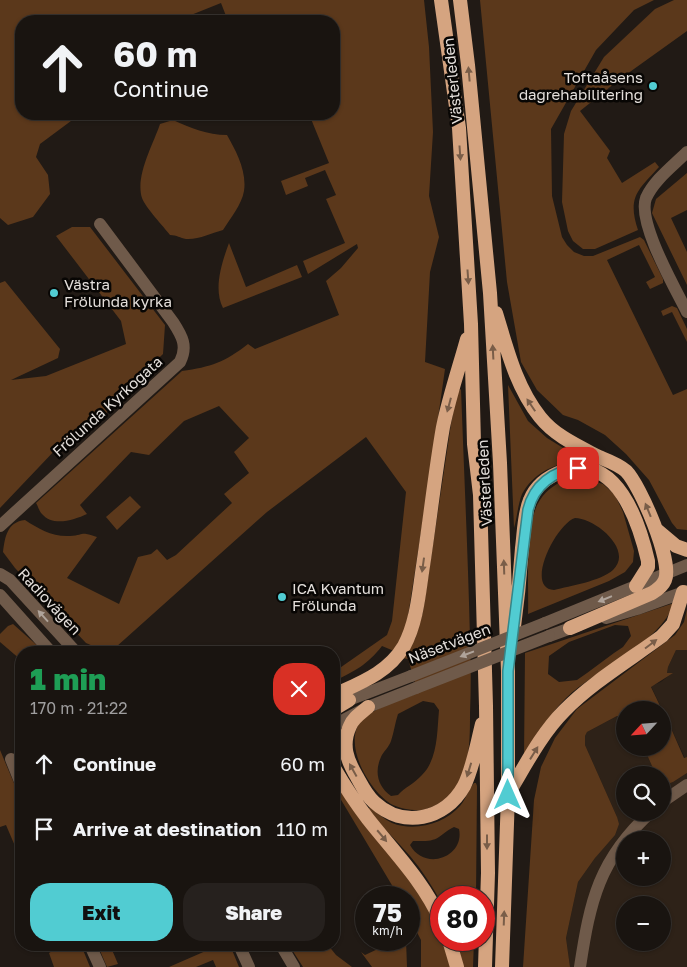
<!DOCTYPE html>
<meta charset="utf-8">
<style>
:root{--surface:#191410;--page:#26211e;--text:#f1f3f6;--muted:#9f9e9f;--line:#373330;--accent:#51ccd2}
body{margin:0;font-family:"Golos Text",sans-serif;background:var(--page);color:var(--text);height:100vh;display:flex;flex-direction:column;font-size:19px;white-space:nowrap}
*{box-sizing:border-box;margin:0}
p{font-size:16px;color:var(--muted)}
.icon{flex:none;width:28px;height:28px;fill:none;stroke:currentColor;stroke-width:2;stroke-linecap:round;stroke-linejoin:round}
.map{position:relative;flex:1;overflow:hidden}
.side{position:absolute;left:15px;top:646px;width:325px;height:305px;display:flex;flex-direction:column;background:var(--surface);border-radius:20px;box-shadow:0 1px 4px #0004,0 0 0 1px var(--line)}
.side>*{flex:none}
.hud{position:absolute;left:15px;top:15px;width:325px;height:105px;border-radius:20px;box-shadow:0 1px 4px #0004,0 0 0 1px var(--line);background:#191410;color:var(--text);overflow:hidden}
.needle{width:32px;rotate:244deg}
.controls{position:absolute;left:616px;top:701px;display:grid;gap:10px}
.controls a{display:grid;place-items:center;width:55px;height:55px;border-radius:50%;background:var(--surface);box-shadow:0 1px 4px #0004,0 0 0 1px var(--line);font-size:25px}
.speed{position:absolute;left:355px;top:886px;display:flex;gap:10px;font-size:25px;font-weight:700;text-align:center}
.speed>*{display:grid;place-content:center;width:65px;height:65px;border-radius:50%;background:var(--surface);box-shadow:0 1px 4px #0004,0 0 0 1px var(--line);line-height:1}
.speed small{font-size:12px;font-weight:400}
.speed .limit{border:8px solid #d22;background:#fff;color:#111}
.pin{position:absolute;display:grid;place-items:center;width:42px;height:42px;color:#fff;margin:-21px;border-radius:10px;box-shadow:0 2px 8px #0006}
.me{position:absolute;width:55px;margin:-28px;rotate:0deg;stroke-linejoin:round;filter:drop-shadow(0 0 4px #0008)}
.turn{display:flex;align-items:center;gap:18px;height:105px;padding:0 15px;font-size:22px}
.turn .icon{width:65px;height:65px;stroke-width:2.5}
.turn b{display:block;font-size:35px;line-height:42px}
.round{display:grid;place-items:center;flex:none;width:52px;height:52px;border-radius:20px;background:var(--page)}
.headline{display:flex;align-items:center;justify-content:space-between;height:85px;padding:0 15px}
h1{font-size:30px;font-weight:800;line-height:38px;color:#1e9e55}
.primary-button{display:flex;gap:10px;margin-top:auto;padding:10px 15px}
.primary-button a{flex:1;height:58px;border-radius:20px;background:var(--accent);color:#111;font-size:20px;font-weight:800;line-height:58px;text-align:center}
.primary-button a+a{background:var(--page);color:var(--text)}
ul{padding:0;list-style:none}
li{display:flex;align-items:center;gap:15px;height:65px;padding:0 15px}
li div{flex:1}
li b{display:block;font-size:19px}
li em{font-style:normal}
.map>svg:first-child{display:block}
</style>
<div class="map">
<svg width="687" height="967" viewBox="0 0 687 967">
<rect width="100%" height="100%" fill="#211a15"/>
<!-- built -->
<path fill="#2e2218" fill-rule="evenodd" d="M 676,650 L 687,650 L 687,757 L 685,758 L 651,686 L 661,682 L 672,673 L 667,673 L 668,667 Z
M 617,716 L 625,716 L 625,748 L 644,748 L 656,775 L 625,775 L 625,812 L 662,812 L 663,785 L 673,782 L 687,773 L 687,967 L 570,967 L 566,938 L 578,882 L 595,858 L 617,817 L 585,745 L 585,736 L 587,732 ZM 625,840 L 662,840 L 662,878 L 625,878 ZM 625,905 L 662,905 L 662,942 L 625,942 Z"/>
<!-- green -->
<path fill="#5b381b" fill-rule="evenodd" d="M 0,0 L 424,0 L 429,47 L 433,132 L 429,196 L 439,237 L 430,272 L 425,362 L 445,369 L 430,474 L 406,629 L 394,651 L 382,646 C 367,665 355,671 334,681 L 334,672 L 387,635 L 392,621 L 406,492 L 366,437 L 267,512 L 116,647 L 100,649 L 86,643 L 15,568 L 3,552 C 5,537 7,522 25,520 C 39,529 52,537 70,536 C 85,535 80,531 97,537 L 67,578 L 119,604 L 138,557 L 151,554 L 157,549 L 167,560 L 176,555 L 232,503 L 224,494 L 249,473 L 234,452 L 249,438 L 219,406 L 184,421 L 149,455 L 131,452 L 80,505 L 87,514 C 74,520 53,527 42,514 C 39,511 38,506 36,503 L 182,371 C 211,367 225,362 248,344 L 255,349 L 339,315 L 326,281 L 341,268 L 358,248 L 357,244 L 308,274 L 303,261 L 345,243 L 326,199 L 336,195 L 325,170 L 305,178 L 308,186 L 286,195 L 281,181 L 329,163 L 309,114 L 334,114 L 334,21 L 272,21 L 271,18 L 263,21 L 228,21 L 221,3 L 176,21 L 21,21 L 21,114 L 75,114 L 75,118 L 40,144 L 36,157 L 48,175 L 50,194 L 33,217 L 8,225 L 0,218 Z
M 480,0 L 654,0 L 634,10 L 596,50 L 551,129 L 552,196 L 562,237 L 567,245 L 574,252 L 584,256 L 593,256 L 640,237 L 644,240 L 663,279 L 663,283 L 650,289 L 646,282 L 655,277 L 639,245 L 607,260 L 673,395 L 687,389 L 687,530 L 677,529 L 672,523 L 649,480 L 626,454 L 605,435 L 578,420 L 563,415 L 537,390 L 521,362 L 507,282 Z
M 674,0 L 687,0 L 687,31 L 620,79 L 580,111 L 610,151 L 607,158 L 622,183 L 655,162 L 659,167 C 638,190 627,197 638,230 L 595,249 L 583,249 L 573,241 L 568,231 L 562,202 L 564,134 L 571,111 L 604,57 L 655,9 Z
M 173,120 C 191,128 207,135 227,135 C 236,151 247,171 244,191 C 242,204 230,219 223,230 C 212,233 198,240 186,239 C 180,238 177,235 170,235 C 164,227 145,207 142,198 C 135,176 153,145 160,124 Z
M 687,173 L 687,210 L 671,218 L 687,252 L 687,285 L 652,213 L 656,199 Z
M 72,227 L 90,227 L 165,325 L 163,354 L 132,384 L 103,417 L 58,447 L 0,508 L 0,283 L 5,281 L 60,349 L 58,358 L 11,380 L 46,376 L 126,344 L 121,321 L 56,236 Z
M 229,243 L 246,287 L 297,265 L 302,277 L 223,308 C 213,289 222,262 229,243 Z
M 672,306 L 677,308 L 687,329 L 687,342 L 672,312 L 663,316 L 661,311 Z
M 508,385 L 528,421 L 547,438 L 573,454 L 573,461 C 552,465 533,474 522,494 C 518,504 517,518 514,528 Z
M 461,389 C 464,472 468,556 470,639 C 471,664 471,689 470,714 C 470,734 470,755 463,774 C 456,791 444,804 426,809 C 417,812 402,809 393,805 C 370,793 342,744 361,721 C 372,708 402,700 418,693 L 408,659 L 402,658 L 415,639 L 423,612 L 451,424 L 457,392 ZM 423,701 L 434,703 L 439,710 C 437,732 438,759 422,775 C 414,784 405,787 398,795 L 391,796 C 378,787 374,772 381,757 C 383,752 389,747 391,741 C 394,732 395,723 398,714 Z
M 571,478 L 583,478 L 603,484 L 615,495 L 623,512 L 634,551 L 633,562 L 625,572 L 609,581 L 528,614 C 529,586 524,523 540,500 C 547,489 558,482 571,478 ZM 575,518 C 595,518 634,550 613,570 C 601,581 570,586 554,590 C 524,588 556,524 575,518 Z
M 130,496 L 141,507 L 117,530 L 106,517 Z
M 674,603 C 660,644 596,669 566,698 C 548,715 537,738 524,758 L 525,653 ZM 615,625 L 628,626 L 631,636 L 623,647 L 614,653 L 587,673 L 577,680 L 559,682 L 548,674 L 549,656 L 569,642 Z
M 687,609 L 687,650 L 676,650 L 668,667 L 667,673 L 673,673 L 651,687 L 662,710 L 625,710 L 625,716 L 617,716 L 587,732 L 585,736 L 585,745 L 617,817 L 619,824 L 615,835 L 595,858 L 578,882 L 566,938 L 570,967 L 523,967 L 534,800 L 541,767 L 555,738 L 577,709 L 675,635 L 684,622 Z
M 13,624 L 40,648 L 43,652 L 21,652 L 21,660 L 0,642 L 0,634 L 8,626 Z
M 663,710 L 684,758 L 687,757 L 687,773 L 673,782 L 665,785 L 663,785 L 662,775 L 656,775 L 644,748 L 662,748 Z
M 0,750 L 21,800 L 21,860 L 6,825 L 0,827 Z
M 334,779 C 357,808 441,908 441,940 L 444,940 L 452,967 L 421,967 L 421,940 L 409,917 L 409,898 L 399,897 L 334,788 Z
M 474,783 L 476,783 L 477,786 L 476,897 L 441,898 L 441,902 C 432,886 422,870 410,856 C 396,840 381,826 368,810 L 370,807 C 377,813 384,819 392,823 C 415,832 444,824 460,806 C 466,799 468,790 474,783 ZM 454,827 L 459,829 C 465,857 425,872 410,845 L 413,841 C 422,841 432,842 439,837 C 444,834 447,830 454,827 Z
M 397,940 L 406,940 L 407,967 L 372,967 L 361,952 L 365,955 Z
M 456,940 L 474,940 L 473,967 L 463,967 Z
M 56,945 L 81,945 L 90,967 L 54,967 L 49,953 L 57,948 Z
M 102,945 L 110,945 L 118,964 L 107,967 L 98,946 Z
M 207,945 L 230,945 L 239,967 L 216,967 L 213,960 L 196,967 L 169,967 L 208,950 Z
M 289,945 L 328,945 L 336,955 L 352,967 L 303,967 Z"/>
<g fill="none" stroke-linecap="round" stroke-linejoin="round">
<!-- minor -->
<path stroke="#6f5a4a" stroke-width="12" d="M 687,152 C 673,166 654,180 646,198 C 637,222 675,288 687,312
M 0,526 L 180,362 C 188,346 182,336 173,322 L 100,224
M 0,574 L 10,580 L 76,652
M 0,595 L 51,652
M 11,759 L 21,784
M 662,802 L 687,785
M 90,945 L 100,967
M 580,967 C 590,901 599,859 651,812"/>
<!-- tertiary -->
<path stroke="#6f5a4a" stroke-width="12" d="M 606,618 L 637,609 L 687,591
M 545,623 L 687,565
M 549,636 L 579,625
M 339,701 L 349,700 L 411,676
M 334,725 L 368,707 L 416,688
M 239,945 L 249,967
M 281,945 L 294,967"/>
<!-- trunk -->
<path stroke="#d5a480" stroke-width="14" d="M 441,0 L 459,128 L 471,324 L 474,444 L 480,495 L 486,706 L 488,873 L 485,967
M 460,0 L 468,65 L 490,293 L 500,463 L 508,671 L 508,795 L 502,967
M 496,313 C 507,349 516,387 540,417 C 555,436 578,446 599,457 C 609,461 618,464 626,471 C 640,485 673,561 665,580 C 663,585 657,590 652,593 L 570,628
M 657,530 L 676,546 L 687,550
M 513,635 C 517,606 520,577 522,548 C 524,533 524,514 530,500 C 536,485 549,476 563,471 C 617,453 639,522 648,561 L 648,567 L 636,586
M 334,695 C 360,683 388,673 404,646 C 417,622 419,592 423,566 C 430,520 435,473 443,427 C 449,397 459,368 467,339
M 368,707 C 361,713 353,718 350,726 C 341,745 347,760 357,777 C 362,786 366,795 374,802 C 403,829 445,820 464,786 C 473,768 477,744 482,724
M 334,709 L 349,700
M 334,768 C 344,785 355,802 368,819 C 394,852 424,882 441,921
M 508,794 C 525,766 541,734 564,711 C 591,683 631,659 662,636 L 673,624 L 683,592
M 449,940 L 457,967"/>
<!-- tertiary-bridge -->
<path stroke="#6f5a4a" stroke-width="12" d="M 411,676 L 545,623
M 416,688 L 549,636"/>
</g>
<!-- one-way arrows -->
<defs><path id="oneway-solid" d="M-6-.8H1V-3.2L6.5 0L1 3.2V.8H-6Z" transform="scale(1.25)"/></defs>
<g fill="#795d48">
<use href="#oneway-solid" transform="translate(469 74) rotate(-95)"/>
<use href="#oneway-solid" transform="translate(460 153) rotate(86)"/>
<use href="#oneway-solid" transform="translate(468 277) rotate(86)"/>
<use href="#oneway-solid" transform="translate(493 352) rotate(-93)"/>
<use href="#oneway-solid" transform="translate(449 405) rotate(105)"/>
<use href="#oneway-solid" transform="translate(531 405) rotate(-124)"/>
<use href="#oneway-solid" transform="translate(648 510) rotate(-112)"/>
<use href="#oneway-solid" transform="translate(423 565) rotate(98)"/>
<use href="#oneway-solid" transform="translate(504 567) rotate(-92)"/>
<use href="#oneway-solid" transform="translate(651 644) rotate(-37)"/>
<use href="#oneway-solid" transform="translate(534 753) rotate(-58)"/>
<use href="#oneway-solid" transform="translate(353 770) rotate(-119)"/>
<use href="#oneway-solid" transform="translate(469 770) rotate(107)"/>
<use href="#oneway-solid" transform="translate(382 836) rotate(50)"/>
<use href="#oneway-solid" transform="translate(487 842) rotate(90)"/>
<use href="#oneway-solid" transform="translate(504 918) rotate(-88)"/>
</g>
<g fill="#afa39a">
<use href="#oneway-solid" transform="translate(605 599) rotate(158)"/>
<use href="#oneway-solid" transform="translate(43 616) rotate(-132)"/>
<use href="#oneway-solid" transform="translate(467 654) rotate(159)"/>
</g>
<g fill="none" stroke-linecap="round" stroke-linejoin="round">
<defs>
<path id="route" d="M 508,795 L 508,671 L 528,510 C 534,485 553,471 578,468"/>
</defs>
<!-- route casing -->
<use href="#route" stroke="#358588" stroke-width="12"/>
<!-- route -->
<use href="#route" stroke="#51ccd2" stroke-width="9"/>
</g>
<!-- markers -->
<g fill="#51ccd2" stroke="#080604" stroke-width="2">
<circle cx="653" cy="86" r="5"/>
<circle cx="54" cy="293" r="5"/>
<circle cx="282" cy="597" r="5"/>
</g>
<g text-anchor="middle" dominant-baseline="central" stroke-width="5" stroke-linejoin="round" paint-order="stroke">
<!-- poi labels -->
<g font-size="15" fill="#e4dfdb" stroke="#080604" text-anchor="start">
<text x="643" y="77" text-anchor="end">Toftaåsens<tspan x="643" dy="17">dagrehabilitering</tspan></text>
<text x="64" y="284">Västra<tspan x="64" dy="17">Frölunda kyrka</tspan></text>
<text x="292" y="588">ICA Kvantum<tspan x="292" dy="17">Frölunda</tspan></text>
</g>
<!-- street labels -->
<g font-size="15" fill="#e4dfdb" stroke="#080604">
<text transform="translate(452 81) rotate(-96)">Västerleden</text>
<text transform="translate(107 406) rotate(-42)">Frölunda Kyrkogata</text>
<text transform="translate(484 483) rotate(-93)">Västerleden</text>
<text transform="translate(50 601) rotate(47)">Radiovägen</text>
<text transform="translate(449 643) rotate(-21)">Näsetvägen</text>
</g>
</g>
</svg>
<div class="controls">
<a><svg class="needle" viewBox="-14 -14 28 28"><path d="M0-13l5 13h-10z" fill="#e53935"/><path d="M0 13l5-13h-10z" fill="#9f9e9f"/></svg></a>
<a><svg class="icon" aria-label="search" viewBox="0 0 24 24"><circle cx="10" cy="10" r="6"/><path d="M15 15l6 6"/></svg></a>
<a>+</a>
<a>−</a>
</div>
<div class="speed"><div>75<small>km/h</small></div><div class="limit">80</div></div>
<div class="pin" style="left:578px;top:468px;background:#d93025"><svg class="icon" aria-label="arrive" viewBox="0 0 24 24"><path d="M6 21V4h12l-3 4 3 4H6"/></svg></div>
<svg class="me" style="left:508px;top:795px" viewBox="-20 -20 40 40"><path d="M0-17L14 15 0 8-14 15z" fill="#51ccd2" stroke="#fff" stroke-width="4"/></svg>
<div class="hud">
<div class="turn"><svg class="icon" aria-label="ahead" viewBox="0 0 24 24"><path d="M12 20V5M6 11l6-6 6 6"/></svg><div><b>60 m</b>Continue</div></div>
</div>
<section class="side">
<div class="headline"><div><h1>1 min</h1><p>170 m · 21:22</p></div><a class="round" style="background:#d93025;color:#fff"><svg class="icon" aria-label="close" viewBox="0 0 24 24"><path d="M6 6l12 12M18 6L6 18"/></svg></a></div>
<ul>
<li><svg class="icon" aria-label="ahead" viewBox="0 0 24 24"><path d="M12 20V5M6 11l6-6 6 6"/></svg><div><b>Continue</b></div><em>60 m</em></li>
<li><svg class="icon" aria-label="arrive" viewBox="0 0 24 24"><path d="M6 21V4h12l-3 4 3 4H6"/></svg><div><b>Arrive at destination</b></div><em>110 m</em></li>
</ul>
<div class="primary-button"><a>Exit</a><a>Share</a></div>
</section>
</div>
